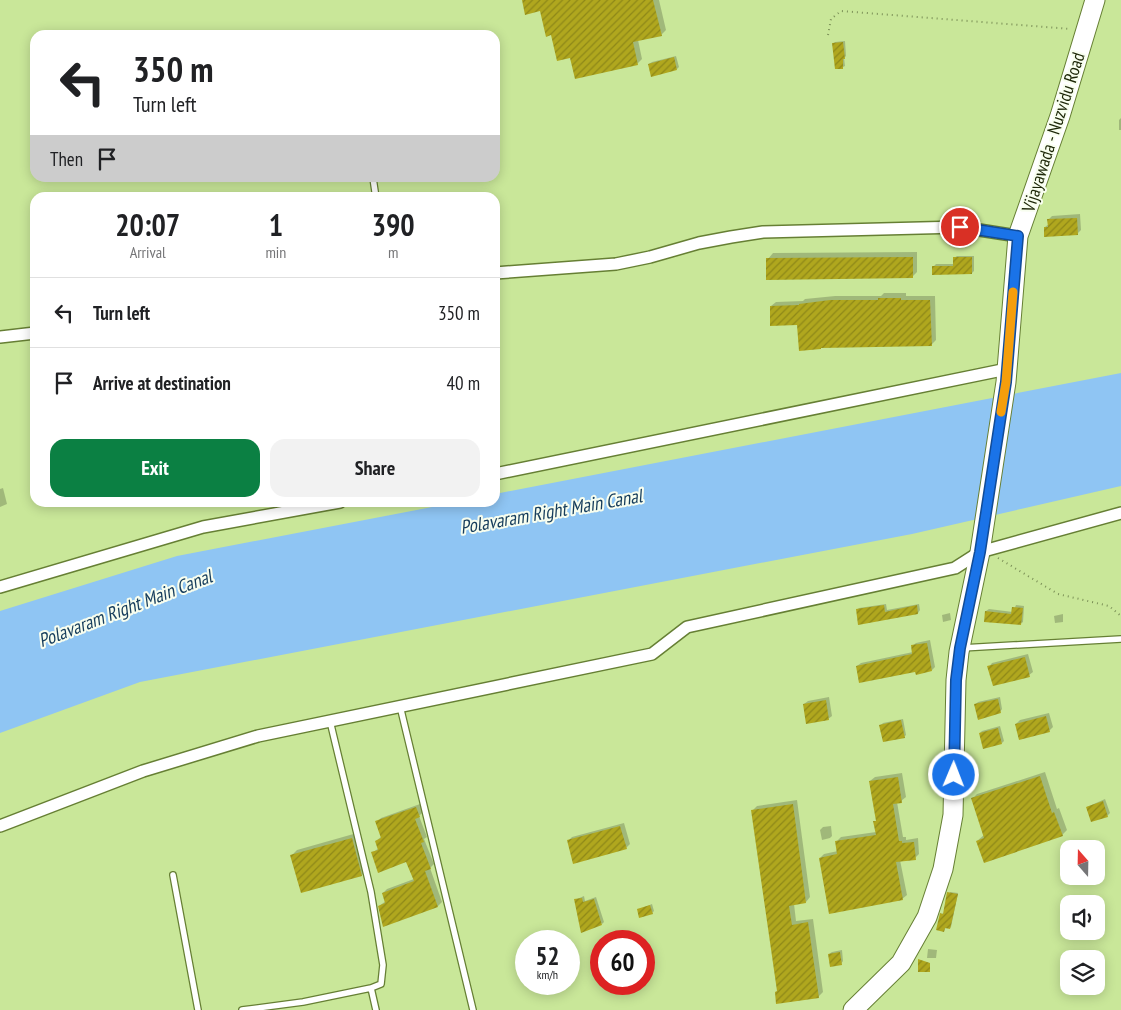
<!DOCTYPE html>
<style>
:root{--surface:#fff;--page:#f2f2f2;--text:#202124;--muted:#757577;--line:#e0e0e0;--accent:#0b8043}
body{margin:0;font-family:"PT Sans Narrow",sans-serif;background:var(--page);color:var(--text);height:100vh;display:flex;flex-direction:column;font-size:19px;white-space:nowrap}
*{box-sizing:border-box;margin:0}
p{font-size:16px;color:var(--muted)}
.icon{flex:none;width:28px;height:28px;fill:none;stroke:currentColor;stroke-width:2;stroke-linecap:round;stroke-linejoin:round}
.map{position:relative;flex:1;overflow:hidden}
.details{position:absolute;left:30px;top:192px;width:470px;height:315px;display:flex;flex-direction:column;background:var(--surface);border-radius:15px;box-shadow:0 2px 12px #0003}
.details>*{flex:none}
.top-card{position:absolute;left:30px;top:30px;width:470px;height:152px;border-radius:15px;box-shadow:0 2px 12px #0003;background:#fff;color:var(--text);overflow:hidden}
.needle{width:32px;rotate:340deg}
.controls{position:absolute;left:1060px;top:840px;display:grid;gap:10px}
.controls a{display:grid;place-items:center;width:45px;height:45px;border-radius:10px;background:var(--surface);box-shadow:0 2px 12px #0003;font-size:25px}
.speed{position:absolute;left:515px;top:930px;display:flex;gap:10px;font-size:25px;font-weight:700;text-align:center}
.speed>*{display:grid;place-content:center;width:65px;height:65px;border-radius:50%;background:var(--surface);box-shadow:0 2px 12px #0003;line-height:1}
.speed small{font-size:12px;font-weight:400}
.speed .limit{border:8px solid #d22;background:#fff;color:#111}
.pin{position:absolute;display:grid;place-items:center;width:42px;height:42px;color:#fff;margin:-21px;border:2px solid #fff;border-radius:50%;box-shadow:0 1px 5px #0007}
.me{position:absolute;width:55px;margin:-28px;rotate:1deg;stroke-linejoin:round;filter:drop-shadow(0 0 4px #0008)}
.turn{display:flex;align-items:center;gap:18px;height:105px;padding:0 20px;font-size:22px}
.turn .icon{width:65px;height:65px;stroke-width:2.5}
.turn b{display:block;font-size:35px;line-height:42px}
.then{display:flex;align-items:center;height:48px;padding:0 20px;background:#0003;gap:10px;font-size:19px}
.eta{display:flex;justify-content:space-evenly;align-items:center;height:85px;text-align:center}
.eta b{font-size:30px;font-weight:700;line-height:35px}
.cta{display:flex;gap:10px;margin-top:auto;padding:10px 20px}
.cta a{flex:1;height:58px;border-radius:15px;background:var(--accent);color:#fff;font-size:20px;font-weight:700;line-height:58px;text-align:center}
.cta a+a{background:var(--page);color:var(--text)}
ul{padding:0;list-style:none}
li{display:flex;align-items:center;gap:15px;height:70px;padding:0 20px;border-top:1px solid var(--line)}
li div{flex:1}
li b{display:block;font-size:19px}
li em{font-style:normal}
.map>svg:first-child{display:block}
</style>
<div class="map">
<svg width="1121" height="1010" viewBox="0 0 1121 1010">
<defs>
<pattern id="building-hatch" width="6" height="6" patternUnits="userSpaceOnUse" patternTransform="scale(1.25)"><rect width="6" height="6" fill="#b0a71e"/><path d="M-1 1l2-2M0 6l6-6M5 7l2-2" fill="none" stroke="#8e8818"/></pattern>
</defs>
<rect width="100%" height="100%" fill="#c9e799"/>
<!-- water -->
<path fill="#8fc5f3" d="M 1121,373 L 1121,486 L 912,534 L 140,682 L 0,733 L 0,611 L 177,556 L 453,503 L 495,502 L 495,494 Z"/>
<!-- shadow -->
<path fill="#0003" d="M 523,0 L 659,0 L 666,30 L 661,35 L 638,40 L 642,59 L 637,64 L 571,57 L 552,34 L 541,9 Z
M 845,41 L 846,56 L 844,58 L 845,66 L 843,67 L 833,44 L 835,42 Z
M 676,56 L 679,67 L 677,69 L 649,64 L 652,62 Z
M 35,72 L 35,81 L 34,81 L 33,74 Z
M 1121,118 L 1121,130 L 1119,130 L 1119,120 Z
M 1080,214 L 1081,230 L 1077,234 L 1045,227 L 1049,224 L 1049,219 L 1052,216 Z
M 917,252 L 917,272 L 912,277 L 768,259 L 773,253 Z
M 957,256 L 974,256 L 974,271 L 972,273 L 933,267 L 936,264 L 954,264 L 954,258 Z
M 884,293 L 906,293 L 906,296 L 935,296 L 936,340 L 931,345 L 798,324 L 771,306 L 776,302 L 803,301 L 805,299 L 835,296 L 881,296 Z
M 3,488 L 7,504 L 0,507 L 0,489 Z
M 886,604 L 887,610 L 919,604 L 920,610 L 918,613 L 859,623 L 857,610 L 859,608 Z
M 1016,605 L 1024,606 L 1023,622 L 1020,624 L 986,611 L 989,609 L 1013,612 Z
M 950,613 L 951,620 L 943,622 L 942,615 Z
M 1063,614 L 1063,622 L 1055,623 L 1054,616 Z
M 930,640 L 935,667 L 932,670 L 857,666 L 861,663 L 913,652 L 912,646 L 916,643 Z
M 1028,654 L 1033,672 L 1029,675 L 989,667 L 992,663 Z
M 829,697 L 832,716 L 828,719 L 804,704 L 808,701 Z
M 1000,697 L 1002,709 L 1000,712 L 976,704 L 978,702 Z
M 1049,713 L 1053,727 L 1049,731 L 1016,724 L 1020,720 Z
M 903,719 L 906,735 L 904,737 L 881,725 L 883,723 Z
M 1000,726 L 1004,741 L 1002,743 L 980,733 L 982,731 Z
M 1045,772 L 1057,809 L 1059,808 L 1067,830 L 1062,835 L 977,841 L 984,835 L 972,799 L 977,794 Z
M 902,773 L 906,797 L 901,801 L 897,802 L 903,837 L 906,837 L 906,840 L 918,838 L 919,854 L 915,858 L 900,860 L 907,895 L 902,899 L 820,858 L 824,854 L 838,851 L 837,841 L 841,837 L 876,832 L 875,822 L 877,820 L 870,781 L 875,777 Z
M 1105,799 L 1110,813 L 1107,816 L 1087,807 Z
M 797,800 L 810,897 L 806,902 L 794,904 L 796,921 L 813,919 L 823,992 L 818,997 L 778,990 L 753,810 L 757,806 Z
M 420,804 L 423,812 L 419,816 L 427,837 L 424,839 L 434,864 L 430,868 L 442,902 L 438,906 L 379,906 L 386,901 L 383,893 L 387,889 L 414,879 L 407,861 L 372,853 L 379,848 L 376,841 L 382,836 L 377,822 L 381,818 Z
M 624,823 L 630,844 L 626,848 L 568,841 L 572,837 Z
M 831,826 L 832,836 L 830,838 L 822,840 L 820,830 L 823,827 Z
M 357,833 L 367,869 L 362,875 L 292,855 L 297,850 Z
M 950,892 L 958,893 L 951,927 L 950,928 L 946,927 L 944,931 L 941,914 L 944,913 Z
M 584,896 L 585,901 L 596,897 L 604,922 L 602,924 L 575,900 Z
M 652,904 L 654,911 L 652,913 L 638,910 Z
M 928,949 L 937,950 L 936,958 L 927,958 Z
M 842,950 L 843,961 L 841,964 L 829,954 L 832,952 Z"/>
<!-- building -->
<path fill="url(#building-hatch)" d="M 522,0 L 653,0 L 662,36 L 633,42 L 638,65 L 575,79 L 570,58 L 557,61 L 551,35 L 546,37 L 540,11 L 525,15 Z
M 843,42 L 845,59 L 843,59 L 843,69 L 835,69 L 832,43 Z
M 674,57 L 677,70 L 651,77 L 648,64 Z
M 1077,218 L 1078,235 L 1044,237 L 1044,227 L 1048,227 L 1047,219 Z
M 913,257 L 913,278 L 766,280 L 766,258 Z
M 953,257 L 972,257 L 972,274 L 932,275 L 932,266 L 953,266 Z
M 878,298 L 901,298 L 901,300 L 930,300 L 932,346 L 821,348 L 821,349 L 799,351 L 797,325 L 770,326 L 770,306 L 799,305 L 799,304 L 830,300 L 878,300 Z
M 884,605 L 885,612 L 917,605 L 918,614 L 858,625 L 856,609 Z
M 1012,607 L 1023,608 L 1021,625 L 984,622 L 985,611 L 1011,614 Z
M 927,643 L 932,671 L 916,675 L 915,672 L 859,683 L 856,666 L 912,654 L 911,645 Z
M 1025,657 L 1030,677 L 993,686 L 987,666 Z
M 998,699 L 1001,713 L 978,720 L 974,704 Z
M 826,700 L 829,720 L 806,724 L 803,704 Z
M 1046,716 L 1050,732 L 1019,740 L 1015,724 Z
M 901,720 L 905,738 L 883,742 L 879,725 Z
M 998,728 L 1002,744 L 983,749 L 979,733 Z
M 1040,776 L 1052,813 L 1054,812 L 1063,836 L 984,863 L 976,841 L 984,838 L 971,798 Z
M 898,777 L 902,803 L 893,804 L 899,841 L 902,841 L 902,843 L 914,842 L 916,860 L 896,862 L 903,900 L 829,914 L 819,858 L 837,854 L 835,841 L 876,835 L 873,821 L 876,821 L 869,781 Z
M 1103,801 L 1108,817 L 1091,822 L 1086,807 Z
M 793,804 L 806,903 L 789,906 L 792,925 L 808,922 L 819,998 L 776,1004 L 775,992 L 777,991 L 751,810 Z
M 416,807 L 420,817 L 415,819 L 424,842 L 421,843 L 431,869 L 425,871 L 438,907 L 383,927 L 378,906 L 385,903 L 382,893 L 414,881 L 406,862 L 378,873 L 371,852 L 378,850 L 375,841 L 381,838 L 375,821 Z
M 620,826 L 627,849 L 573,864 L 567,840 Z
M 352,838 L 362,876 L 301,893 L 290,855 Z
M 947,892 L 958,894 L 951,925 L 950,929 L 945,928 L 944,932 L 936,930 L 940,913 L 943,914 Z
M 582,898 L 583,902 L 594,899 L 602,925 L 581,933 L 574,899 Z
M 650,905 L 653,914 L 639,918 L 637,909 Z
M 840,952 L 842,965 L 830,967 L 828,954 Z
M 918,959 L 930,963 L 930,972 L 918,972 Z"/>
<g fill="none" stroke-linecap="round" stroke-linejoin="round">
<defs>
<path id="lane" d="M 373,178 L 376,198
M 962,648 L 1121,639
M 400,706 L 473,1010
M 173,875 L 198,1010
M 371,988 L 376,1010
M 242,1010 L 303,1002 L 371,988 L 381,984 L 383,965 L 371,892 L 330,721"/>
<path id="street" d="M 495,273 L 616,264 L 650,257 L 699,243 L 731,237 L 763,232 L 960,227 L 1018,236
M 0,337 L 35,333
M 495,474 L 1007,369
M 0,587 L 203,527 L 340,502
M 0,826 L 143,771 L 258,736 L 652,654 L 687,627 L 955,568 L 980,552 L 1121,513"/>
<path id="primary" d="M 853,1010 L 901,963 L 927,917 L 943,869 L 953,815 L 956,680 L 959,652 L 980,552 L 1006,382 L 1018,236 L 1060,116 L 1095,0"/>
</defs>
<!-- lane casing -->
<use href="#lane" stroke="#667f34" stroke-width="8"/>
<!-- street casing -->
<use href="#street" stroke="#667f34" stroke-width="14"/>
<!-- primary casing -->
<use href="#primary" stroke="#667f34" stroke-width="21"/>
<!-- path -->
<path stroke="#7b9057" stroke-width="2" stroke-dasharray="1 4" stroke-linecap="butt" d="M 828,35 L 831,19 L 841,11 L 1071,29
M 998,558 L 1058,594 L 1109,606 L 1121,616"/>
<!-- lane -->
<use href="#lane" stroke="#fff" stroke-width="5.5"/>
<!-- street -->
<use href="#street" stroke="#fff" stroke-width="11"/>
<!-- primary -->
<use href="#primary" stroke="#fff" stroke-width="19"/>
</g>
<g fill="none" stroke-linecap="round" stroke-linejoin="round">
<defs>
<path id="route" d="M 954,775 L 956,680 L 960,648 L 980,552 L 1006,382 L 1018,236 L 960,227"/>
</defs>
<!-- route casing -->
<use href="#route" stroke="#114b97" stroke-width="12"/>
<!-- route -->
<use href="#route" stroke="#1a73e8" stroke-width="9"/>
<!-- slow -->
<path stroke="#f59e0b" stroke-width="9" d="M 1001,412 L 1006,382 L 1013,292"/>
</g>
<g text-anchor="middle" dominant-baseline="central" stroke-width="4" stroke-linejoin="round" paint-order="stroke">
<!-- street labels -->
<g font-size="18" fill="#1c2607" stroke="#f8feef">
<text transform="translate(1053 132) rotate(-72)">Vijayawada - Nuzvidu Road</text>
</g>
<!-- water labels -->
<g font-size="19" font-style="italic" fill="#163d5c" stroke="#f8feef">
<text transform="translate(551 511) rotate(-10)">Polavaram Right Main Canal</text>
<text transform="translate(125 608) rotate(-21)">Polavaram Right Main Canal</text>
</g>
</g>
</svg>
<div class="controls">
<a><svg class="needle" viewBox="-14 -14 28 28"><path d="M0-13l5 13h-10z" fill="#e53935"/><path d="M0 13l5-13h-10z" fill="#757577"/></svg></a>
<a><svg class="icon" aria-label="sound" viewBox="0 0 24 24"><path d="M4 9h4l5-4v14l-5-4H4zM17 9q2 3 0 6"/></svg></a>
<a><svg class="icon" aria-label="layers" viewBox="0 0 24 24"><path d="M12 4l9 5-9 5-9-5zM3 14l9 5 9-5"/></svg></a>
</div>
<div class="speed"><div>52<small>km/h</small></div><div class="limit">60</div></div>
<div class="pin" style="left:960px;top:227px;background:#d93025"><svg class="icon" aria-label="arrive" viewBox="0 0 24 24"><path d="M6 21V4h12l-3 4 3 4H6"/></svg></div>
<svg class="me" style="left:954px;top:775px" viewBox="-20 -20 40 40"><circle r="17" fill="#1a73e8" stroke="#fff" stroke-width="3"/><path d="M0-11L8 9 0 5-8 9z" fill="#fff"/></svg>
<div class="top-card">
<div class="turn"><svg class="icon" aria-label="left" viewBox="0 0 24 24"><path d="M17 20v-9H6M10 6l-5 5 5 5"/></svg><div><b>350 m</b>Turn left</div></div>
<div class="then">Then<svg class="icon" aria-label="arrive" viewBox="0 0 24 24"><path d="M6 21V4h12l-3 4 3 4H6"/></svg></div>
</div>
<section class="details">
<div class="eta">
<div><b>20:07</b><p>Arrival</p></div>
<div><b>1</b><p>min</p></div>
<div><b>390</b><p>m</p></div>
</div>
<ul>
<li><svg class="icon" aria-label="left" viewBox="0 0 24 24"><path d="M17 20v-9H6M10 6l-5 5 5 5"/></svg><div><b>Turn left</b></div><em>350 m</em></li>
<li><svg class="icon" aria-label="arrive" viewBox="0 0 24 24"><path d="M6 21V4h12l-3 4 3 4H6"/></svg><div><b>Arrive at destination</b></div><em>40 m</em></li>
</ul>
<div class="cta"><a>Exit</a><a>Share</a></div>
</section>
</div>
